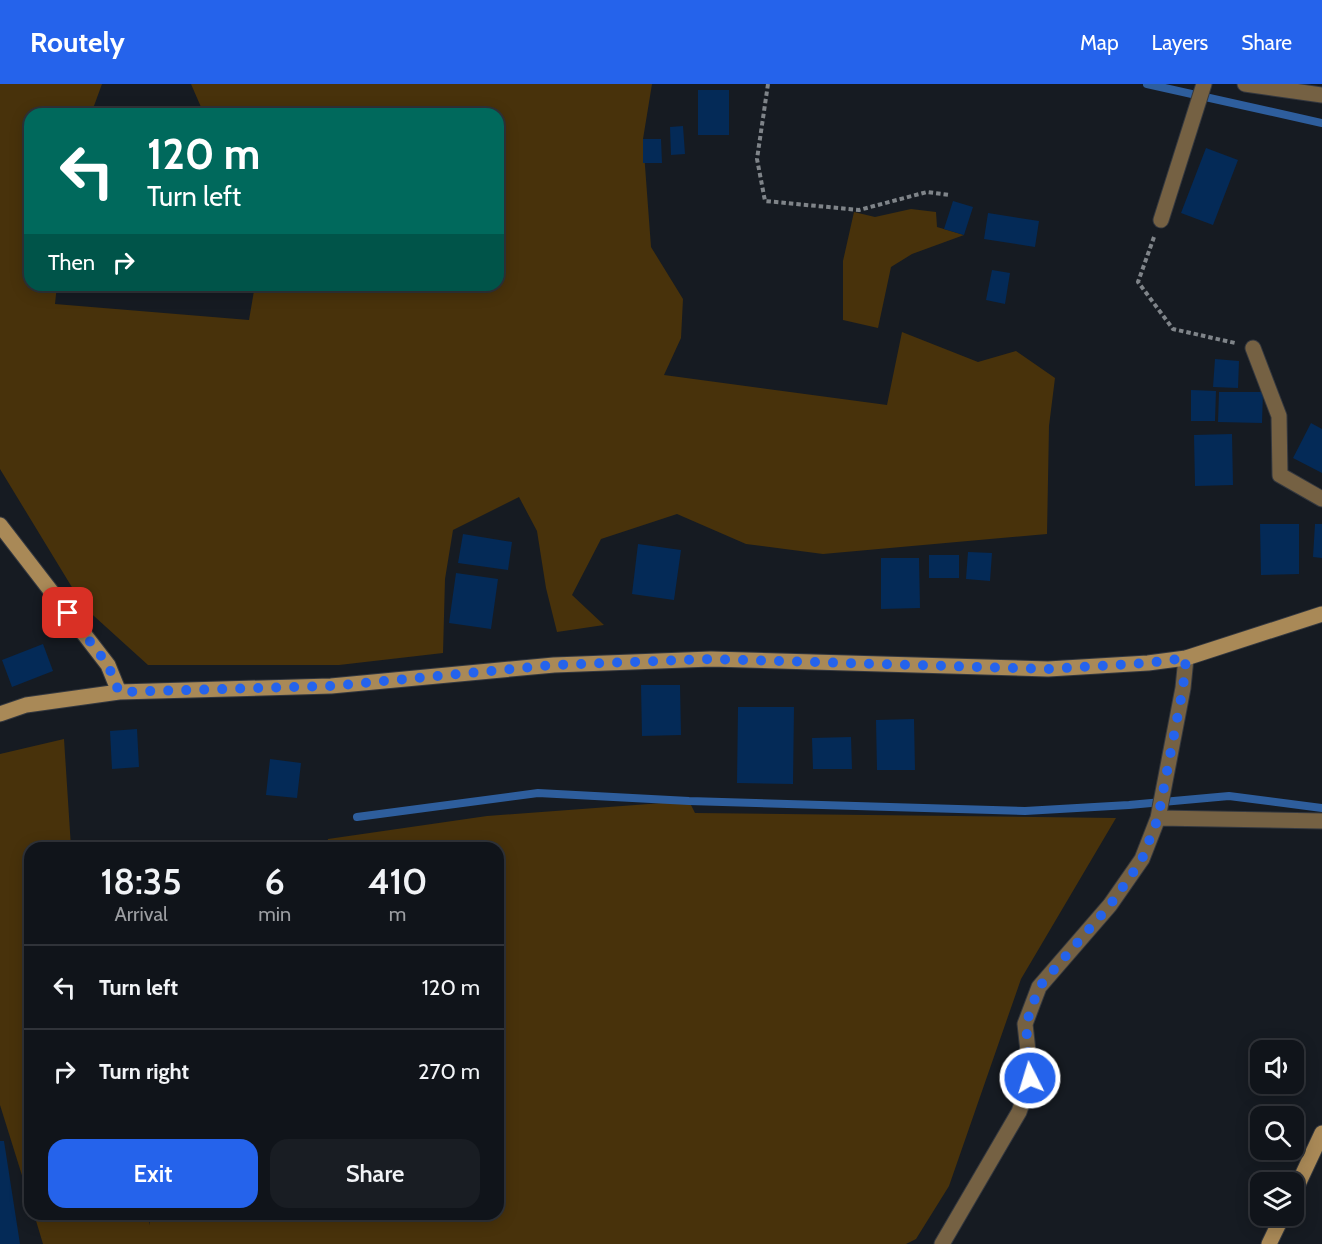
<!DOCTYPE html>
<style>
:root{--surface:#10141a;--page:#191d23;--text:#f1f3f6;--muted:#9c9ea2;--line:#303339;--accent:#2563eb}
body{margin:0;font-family:Cabin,sans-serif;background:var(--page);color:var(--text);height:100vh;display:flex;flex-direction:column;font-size:22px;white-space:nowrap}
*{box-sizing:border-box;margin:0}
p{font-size:20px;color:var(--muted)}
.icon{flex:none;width:33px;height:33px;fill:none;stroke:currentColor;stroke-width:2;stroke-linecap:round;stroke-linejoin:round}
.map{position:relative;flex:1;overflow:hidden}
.panel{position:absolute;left:24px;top:758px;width:480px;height:378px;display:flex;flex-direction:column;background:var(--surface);border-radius:18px;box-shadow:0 3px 15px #0003,0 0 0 2px var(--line)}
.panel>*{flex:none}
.guide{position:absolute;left:24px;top:24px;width:480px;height:183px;border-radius:18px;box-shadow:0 3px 15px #0003,0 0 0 2px var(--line);background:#00695c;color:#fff;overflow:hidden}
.fabs{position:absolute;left:1250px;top:956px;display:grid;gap:12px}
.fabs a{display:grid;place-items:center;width:54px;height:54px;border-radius:12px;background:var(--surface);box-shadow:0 3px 15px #0003,0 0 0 2px var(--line);font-size:30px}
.pin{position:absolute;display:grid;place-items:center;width:51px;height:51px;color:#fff;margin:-26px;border-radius:12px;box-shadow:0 3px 9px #0006}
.me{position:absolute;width:66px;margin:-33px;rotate:355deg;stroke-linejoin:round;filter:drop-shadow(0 0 4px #0008)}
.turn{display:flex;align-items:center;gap:21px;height:126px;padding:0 24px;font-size:27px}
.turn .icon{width:78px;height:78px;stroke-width:2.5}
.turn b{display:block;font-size:42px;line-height:51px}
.then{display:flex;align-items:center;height:57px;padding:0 24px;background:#0003;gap:12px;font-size:22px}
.eta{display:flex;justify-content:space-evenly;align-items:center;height:102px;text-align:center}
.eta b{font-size:36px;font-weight:600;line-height:42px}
.primary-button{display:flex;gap:12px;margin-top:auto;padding:12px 24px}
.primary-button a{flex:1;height:69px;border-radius:18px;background:var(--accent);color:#fff;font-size:24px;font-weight:600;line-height:69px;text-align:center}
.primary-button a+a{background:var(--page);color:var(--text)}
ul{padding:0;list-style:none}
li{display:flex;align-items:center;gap:18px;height:84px;padding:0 24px;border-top:2px solid var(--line)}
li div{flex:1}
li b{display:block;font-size:22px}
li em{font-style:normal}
header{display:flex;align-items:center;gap:36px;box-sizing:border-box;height:84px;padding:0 30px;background:var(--accent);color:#fff}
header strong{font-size:28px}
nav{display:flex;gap:33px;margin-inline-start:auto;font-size:21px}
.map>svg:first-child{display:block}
</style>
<header>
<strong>Routely</strong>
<nav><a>Map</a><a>Layers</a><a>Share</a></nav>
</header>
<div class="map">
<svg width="1322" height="1160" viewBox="0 0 1322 1160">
<rect width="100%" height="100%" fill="#161b22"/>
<!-- green -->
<path fill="#48320b" d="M 0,0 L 102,0 L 91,30 L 30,30 L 30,201 L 57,201 L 55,220 L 249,236 L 255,201 L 498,201 L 498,30 L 204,30 L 191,0 L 652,0 L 643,55 L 651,163 L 683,215 L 681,254 L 664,291 L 887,321 L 902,248 L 978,278 L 1016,267 L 1055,294 L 1049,342 L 1047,450 L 823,470 L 746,460 L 677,430 L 601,455 L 572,511 L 604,541 L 557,548 L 546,504 L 537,447 L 519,413 L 453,446 L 445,495 L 443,569 L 339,581 L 148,581 L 84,523 L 0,385 Z
M 911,125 L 936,128 L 937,143 L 964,151 L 912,170 L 891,183 L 878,244 L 843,236 L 843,177 L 854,128 L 875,133 Z
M 64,655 L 71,763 L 30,764 L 30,1117 L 0,1021 L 0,670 Z
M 689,717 L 695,729 L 1116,734 L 1021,895 L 949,1102 L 916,1155 L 906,1160 L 43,1160 L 34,1130 L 146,1130 L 150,1141 L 149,1130 L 498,1130 L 498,764 L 326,763 L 328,755 L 487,732 Z"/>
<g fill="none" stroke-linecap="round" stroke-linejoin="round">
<!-- stream -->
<path stroke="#2e5e9d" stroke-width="8" d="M 1147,0 L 1322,39
M 357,733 L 538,709 L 689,717 L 1025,727 L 1129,721 L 1229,712 L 1322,724"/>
</g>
<!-- building -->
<path fill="#042a57" d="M 698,6 L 729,6 L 729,51 L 698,51 Z
M 683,42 L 685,70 L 671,71 L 670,43 Z
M 643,55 L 661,55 L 662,79 L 643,79 Z
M 1206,64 L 1238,76 L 1213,141 L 1181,129 Z
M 953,117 L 973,123 L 964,151 L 944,145 Z
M 988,129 L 1039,137 L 1035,163 L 984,155 Z
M 992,186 L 1010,189 L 1005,220 L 986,216 Z
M 1215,275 L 1239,277 L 1238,304 L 1213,303 Z
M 1191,306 L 1216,307 L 1215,337 L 1191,337 Z
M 1219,308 L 1263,308 L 1262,339 L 1218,338 Z
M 1311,339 L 1322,345 L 1322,389 L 1293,374 Z
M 1232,350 L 1233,401 L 1195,402 L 1194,351 Z
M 1260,440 L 1299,440 L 1299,490 L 1261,491 Z
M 1315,440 L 1322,440 L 1322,474 L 1313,473 Z
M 463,450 L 512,458 L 508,486 L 458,479 Z
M 638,460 L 681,466 L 674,516 L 632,510 Z
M 968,468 L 992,469 L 990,497 L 966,495 Z
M 929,471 L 959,471 L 959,494 L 929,494 Z
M 881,474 L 919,474 L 920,524 L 881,525 Z
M 456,489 L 498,495 L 491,545 L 449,539 Z
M 43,560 L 53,587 L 12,603 L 2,576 Z
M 641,601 L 680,601 L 681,651 L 642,652 Z
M 738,623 L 794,623 L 793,700 L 737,699 Z
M 914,635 L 915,686 L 877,686 L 876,636 Z
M 137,645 L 139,683 L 112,685 L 110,647 Z
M 851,653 L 852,685 L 813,685 L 812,654 Z
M 270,675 L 301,679 L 297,714 L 266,711 Z
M 0,1057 L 4,1057 L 20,1160 L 0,1160 Z"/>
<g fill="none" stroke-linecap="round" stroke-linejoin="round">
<defs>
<path id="street" d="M 1245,0 L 1322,11
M 1161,136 L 1204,0
M 1253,264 L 1279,332 L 1280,391 L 1322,415
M 1158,734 L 1322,737
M 942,1160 L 1019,1028 L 1031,994 L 1025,940 L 1039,903 L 1110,821 L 1142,775 L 1158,734 L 1183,604 L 1186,574"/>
<path id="secondary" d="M 0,441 L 108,581 L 119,608
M 0,630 L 26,621 L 119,608 L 331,602 L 554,581 L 711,575 L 1048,585 L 1148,579 L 1186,574 L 1322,530
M 1293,1111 L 1322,1049
M 1269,1160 L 1283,1131"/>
</defs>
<!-- street casing -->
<use href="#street" stroke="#34383f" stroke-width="17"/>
<!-- secondary casing -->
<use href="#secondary" stroke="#34383f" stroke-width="17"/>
<!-- path -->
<path stroke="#7f8489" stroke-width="4" stroke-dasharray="4.5 3" stroke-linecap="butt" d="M 768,0 L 757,75 L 765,117 L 859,126 L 927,108 L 950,111
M 1154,153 L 1138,198 L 1173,245 L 1235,259"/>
<!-- street -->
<use href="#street" stroke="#756143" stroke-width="15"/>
<!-- secondary -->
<use href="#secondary" stroke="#a98957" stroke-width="15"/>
</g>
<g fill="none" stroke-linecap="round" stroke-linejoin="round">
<!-- route -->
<path stroke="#2563eb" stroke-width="10" stroke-dasharray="0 18" d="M 68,529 L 108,581 L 119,608 L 332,602 L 554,581 L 711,575 L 1048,585 L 1148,579 L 1186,574 L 1183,604 L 1158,734 L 1142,775 L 1132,790 L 1110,821 L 1039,903 L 1026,940 L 1030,994"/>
</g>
</svg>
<div class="fabs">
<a><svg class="icon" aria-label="sound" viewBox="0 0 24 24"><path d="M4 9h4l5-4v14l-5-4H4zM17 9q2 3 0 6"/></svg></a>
<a><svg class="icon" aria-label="search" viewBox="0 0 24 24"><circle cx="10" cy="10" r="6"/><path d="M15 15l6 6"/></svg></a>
<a><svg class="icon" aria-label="layers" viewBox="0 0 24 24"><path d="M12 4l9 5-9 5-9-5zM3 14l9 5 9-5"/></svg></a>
</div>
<div class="pin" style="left:68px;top:529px;background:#d93025"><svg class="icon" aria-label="arrive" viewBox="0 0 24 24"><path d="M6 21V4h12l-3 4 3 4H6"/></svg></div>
<svg class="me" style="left:1030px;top:994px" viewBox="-20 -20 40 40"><circle r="17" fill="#2563eb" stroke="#fff" stroke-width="3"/><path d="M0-11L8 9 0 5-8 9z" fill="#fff"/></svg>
<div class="guide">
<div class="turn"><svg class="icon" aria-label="left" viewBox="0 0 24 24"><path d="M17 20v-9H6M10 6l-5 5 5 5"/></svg><div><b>120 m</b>Turn left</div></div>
<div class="then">Then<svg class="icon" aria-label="right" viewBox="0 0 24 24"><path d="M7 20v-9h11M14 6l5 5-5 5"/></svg></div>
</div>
<section class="panel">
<div class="eta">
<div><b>18:35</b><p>Arrival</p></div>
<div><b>6</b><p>min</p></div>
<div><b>410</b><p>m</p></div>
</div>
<ul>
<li><svg class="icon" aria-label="left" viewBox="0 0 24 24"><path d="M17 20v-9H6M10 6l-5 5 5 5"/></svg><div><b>Turn left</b></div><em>120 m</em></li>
<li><svg class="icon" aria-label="right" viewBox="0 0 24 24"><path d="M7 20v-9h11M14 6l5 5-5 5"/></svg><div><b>Turn right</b></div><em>270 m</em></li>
</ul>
<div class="primary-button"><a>Exit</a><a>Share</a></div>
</section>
</div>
